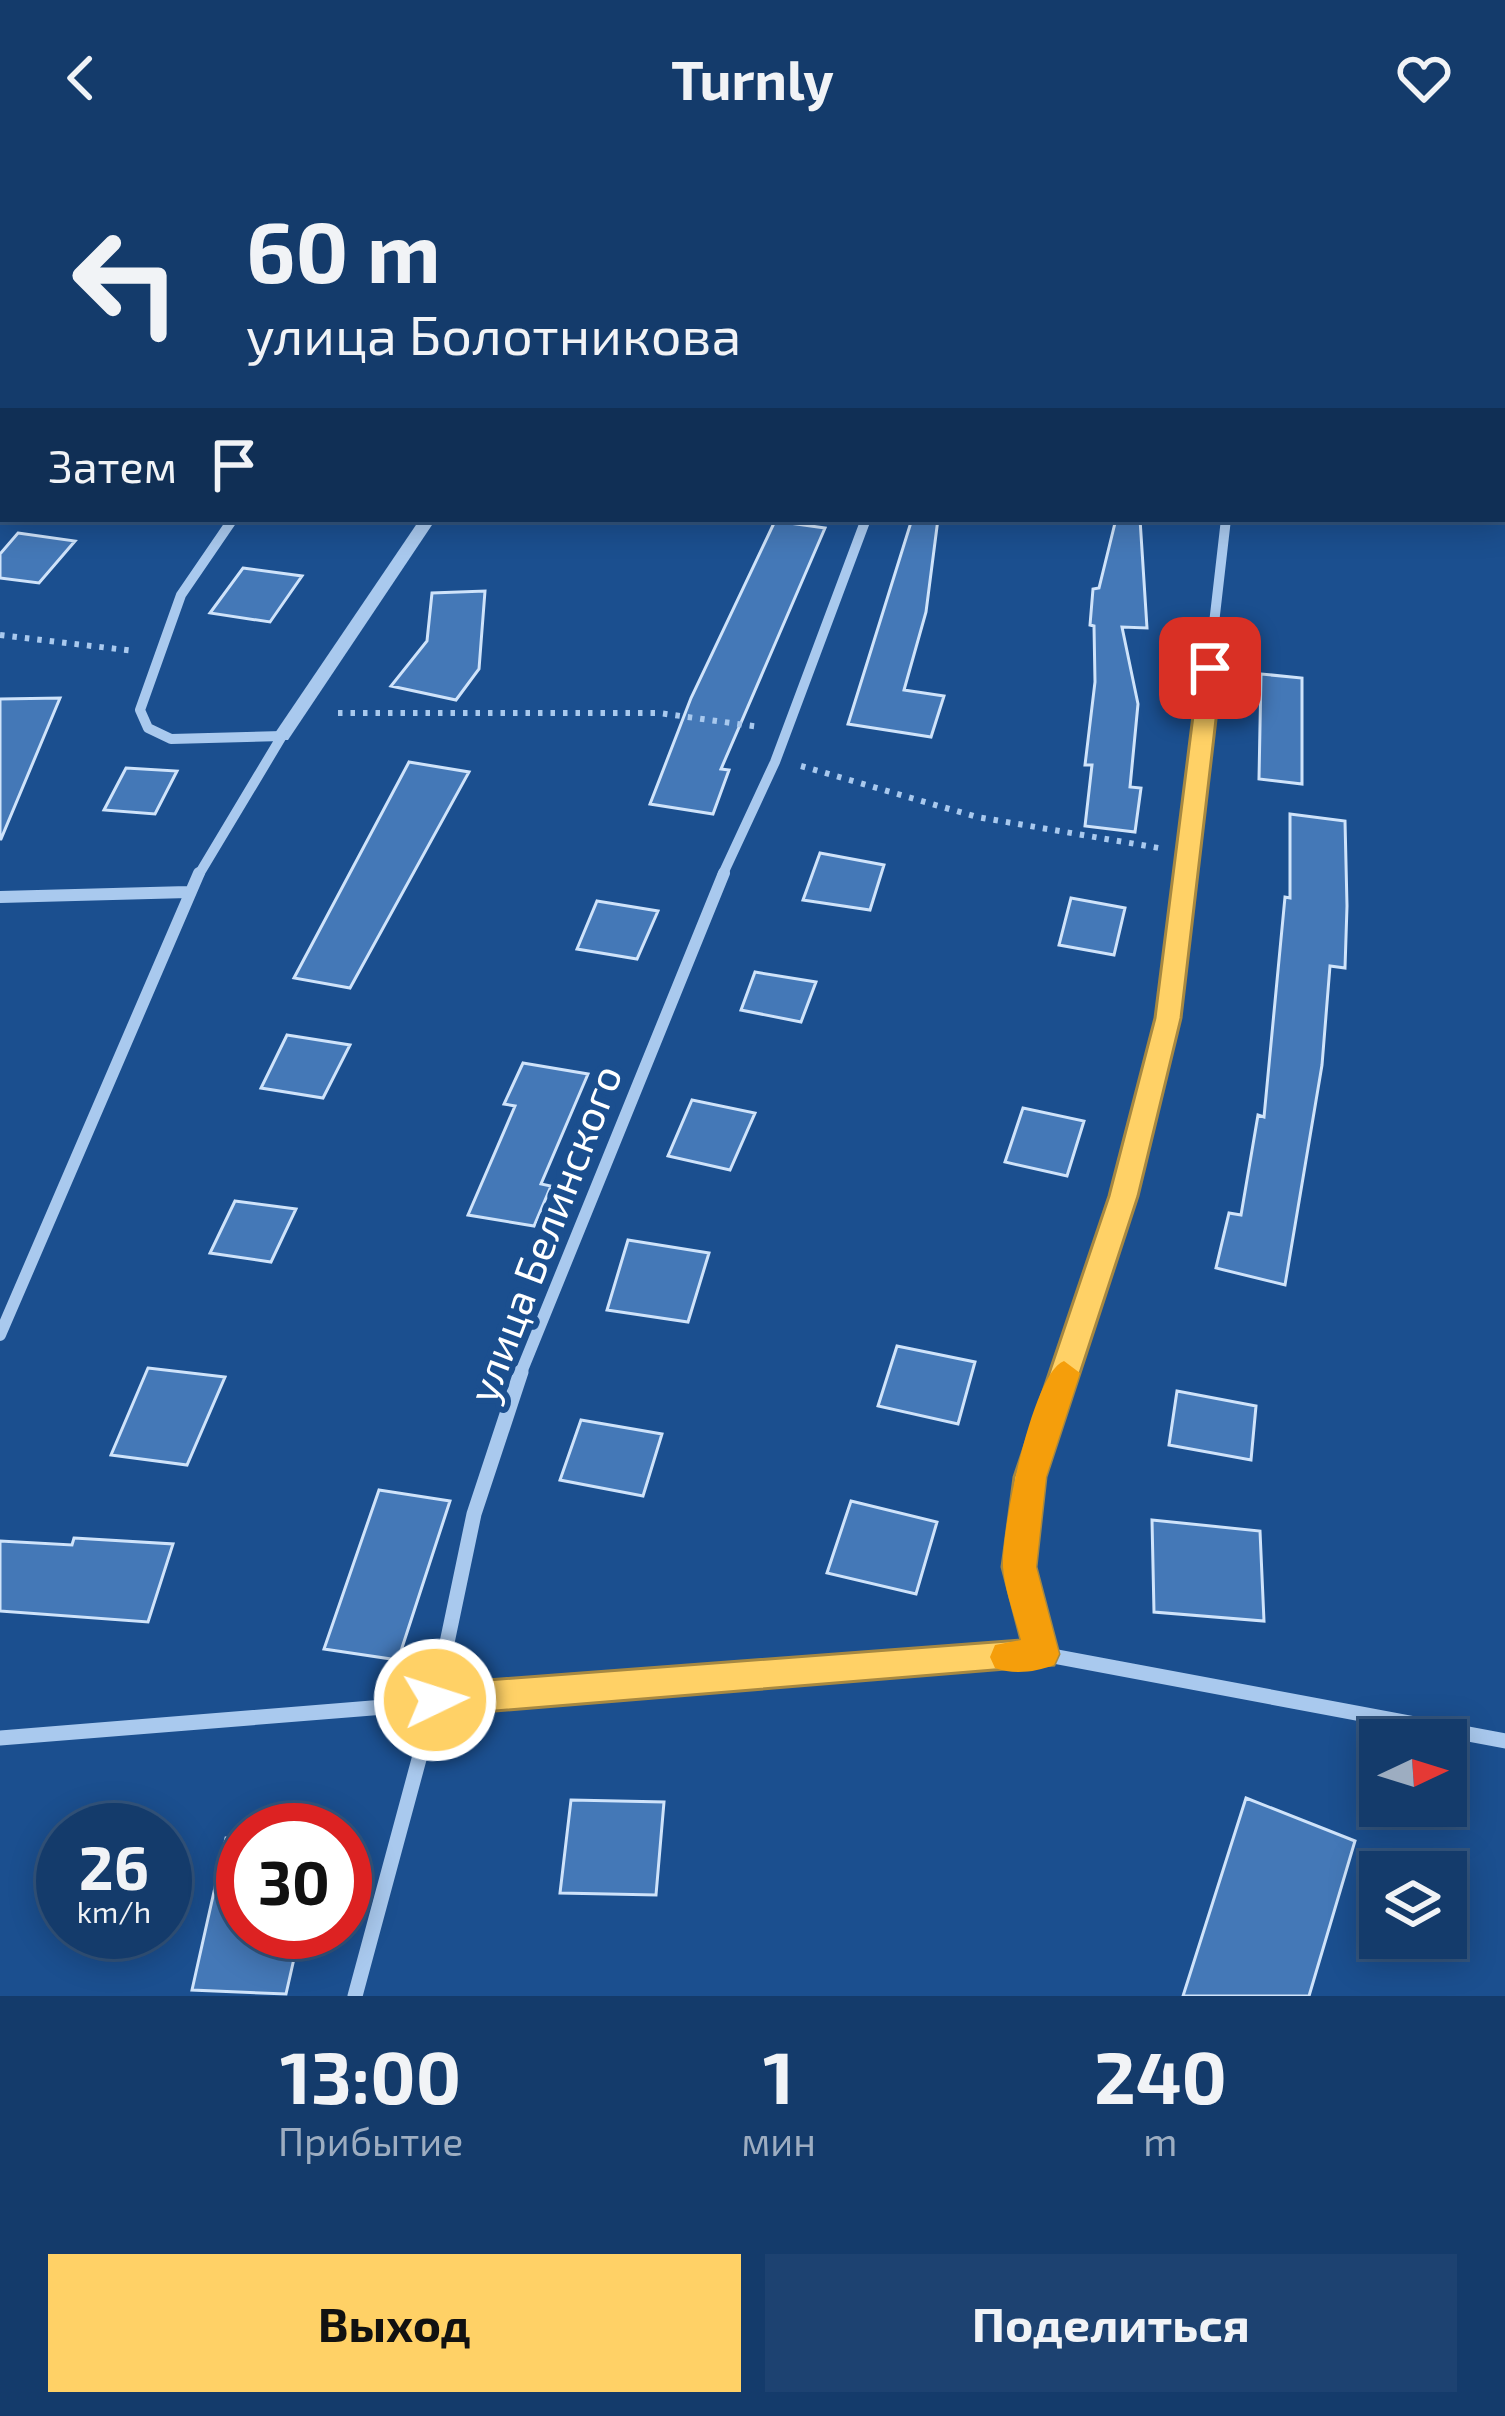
<!DOCTYPE html>
<html lang="ru">
<meta charset="utf-8">
<style>
:root{--surface:#143b6b;--page:#1d4271;--text:#f1f3f6;--muted:#9dadc1;--line:#33557e;--accent:#ffd166}
body{margin:0;font-family:"Exo 2",sans-serif;background:var(--page);color:var(--text);height:100vh;display:flex;flex-direction:column;font-size:45px;white-space:nowrap}
*{box-sizing:border-box;margin:0}
p{font-size:39px;color:var(--muted)}
.icon{flex:none;width:66px;height:66px;fill:none;stroke:currentColor;stroke-width:2;stroke-linecap:round;stroke-linejoin:round}
.map{position:relative;height:1840px;overflow:hidden}
.sheet{display:flex;flex-direction:column;background:var(--surface);flex:1}
.sheet>*{flex:none}
.hud{position:absolute;left:0px;top:0px;width:1506px;height:366px;box-shadow:0 6px 30px #0003,0 0 0 3px var(--line);background:#143b6b;color:var(--text);overflow:hidden}
.needle{width:78px;rotate:86deg}
.tools{position:absolute;left:1359px;top:1563px;display:grid;gap:24px}
.tools a{display:grid;place-items:center;width:108px;height:108px;border-radius:0px;background:var(--surface);box-shadow:0 6px 30px #0003,0 0 0 3px var(--line);font-size:60px}
.speed{position:absolute;left:36px;top:1647px;display:flex;gap:24px;font-size:60px;font-weight:700;text-align:center}
.speed>*{display:grid;place-content:center;width:156px;height:156px;border-radius:50%;background:var(--surface);box-shadow:0 6px 30px #0003,0 0 0 3px var(--line);line-height:1}
.speed small{font-size:30px;font-weight:400}
.speed .limit{border:18px solid #d22;background:#fff;color:#111}
.pin{position:absolute;display:grid;place-items:center;width:102px;height:102px;color:#fff;margin:-51px;border-radius:24px;box-shadow:0 6px 18px #0006}
.me{position:absolute;width:132px;margin:-66px;rotate:86deg;stroke-linejoin:round;filter:drop-shadow(0 0 9px #0008)}
.turn{display:flex;align-items:center;gap:42px;height:252px;padding:0 48px;font-size:54px}
.turn .icon{width:156px;height:156px;stroke-width:2.5}
.turn b{display:block;font-size:84px;line-height:102px}
.then{display:flex;align-items:center;height:114px;padding:0 48px;background:#0003;gap:24px;font-size:45px}
.eta{display:flex;justify-content:space-evenly;align-items:center;height:204px;text-align:center}
.eta b{font-size:72px;font-weight:700;line-height:84px}
.action{display:flex;gap:24px;margin-top:auto;padding:24px 48px}
.action a{flex:1;height:138px;border-radius:0px;background:var(--accent);color:#111;font-size:48px;font-weight:700;line-height:138px;text-align:center}
.action a+a{background:var(--page);color:var(--text)}
header{display:flex;justify-content:space-between;align-items:center;height:156px;padding:0 48px;background:var(--surface);font-size:54px;font-weight:700}
.map>svg:first-child{display:block}
</style>
<header><svg class="icon" aria-label="back" viewBox="0 0 24 24"><path d="M15 5l-7 7 7 7"/></svg>Turnly<svg class="icon" aria-label="heart" viewBox="0 0 24 24"><path d="M12 20l-8-8c-3-5 5-10 8-4 3-6 11-1 8 4z"/></svg></header>
<div class="map">
<svg width="1505" height="1840" viewBox="0 0 1505 1840">
<rect width="100%" height="100%" fill="#1b4f8f"/>
<!-- building -->
<path fill="#4478b7" stroke="#cfe3fa" stroke-width="3" d="M 912,363 L 938,363 L 926,456 L 904,534 L 944,540 L 931,581 L 848,568 Z
M 1116,363 L 1140,363 L 1147,472 L 1122,471 L 1138,548 L 1130,631 L 1141,632 L 1135,676 L 1085,670 L 1092,609 L 1085,609 L 1095,526 L 1094,470 L 1090,469 L 1093,433 L 1099,432 Z
M 775,365 L 825,372 L 721,613 L 729,614 L 713,658 L 650,648 L 691,542 Z
M 18,377 L 75,385 L 39,427 L 0,422 L 0,398 Z
M 243,412 L 302,420 L 270,466 L 210,457 Z
M 485,435 L 479,513 L 456,544 L 391,530 L 427,485 L 432,437 Z
M 1261,518 L 1302,522 L 1302,628 L 1259,623 Z
M 60,542 L 1,683 L 0,683 L 0,543 Z
M 409,606 L 469,616 L 350,832 L 294,822 Z
M 126,612 L 177,615 L 155,658 L 104,654 Z
M 1290,658 L 1345,665 L 1347,750 L 1345,812 L 1330,810 L 1322,909 L 1285,1129 L 1216,1112 L 1229,1057 L 1241,1059 L 1258,959 L 1264,961 L 1285,741 L 1290,742 Z
M 820,697 L 884,709 L 870,754 L 803,744 Z
M 1071,742 L 1125,752 L 1114,799 L 1059,789 Z
M 597,745 L 658,755 L 637,803 L 577,793 Z
M 755,816 L 816,826 L 801,866 L 741,854 Z
M 287,879 L 350,889 L 323,942 L 261,932 Z
M 523,907 L 588,918 L 541,1028 L 551,1030 L 534,1070 L 468,1059 L 515,950 L 504,948 Z
M 692,944 L 755,957 L 730,1014 L 668,1000 Z
M 1023,952 L 1084,965 L 1067,1020 L 1005,1006 Z
M 235,1045 L 296,1053 L 271,1106 L 210,1097 Z
M 628,1084 L 709,1097 L 688,1166 L 607,1154 Z
M 897,1190 L 975,1206 L 958,1268 L 878,1250 Z
M 148,1212 L 225,1221 L 187,1309 L 111,1299 Z
M 1177,1235 L 1256,1250 L 1251,1304 L 1169,1289 Z
M 581,1264 L 662,1278 L 643,1340 L 560,1324 Z
M 379,1334 L 450,1345 L 398,1504 L 324,1493 Z
M 851,1345 L 937,1366 L 916,1438 L 827,1417 Z
M 1152,1364 L 1260,1375 L 1264,1465 L 1154,1456 Z
M 74,1382 L 173,1388 L 148,1466 L 0,1455 L 0,1385 L 72,1389 Z
M 1246,1642 L 1355,1685 L 1309,1840 L 1183,1840 Z
M 571,1644 L 664,1646 L 656,1739 L 560,1737 Z
M 226,1682 L 243,1683 L 243,1776 L 300,1776 L 286,1838 L 192,1834 Z"/>
<g fill="none" stroke-linecap="round" stroke-linejoin="round">
<!-- path -->
<path stroke="#a9c9ee" stroke-width="6" stroke-dasharray="4.5 8" stroke-linecap="butt" d="M 0,479 L 134,495
M 338,557 L 659,557 L 760,571
M 801,610 L 977,661 L 1159,692"/>
<!-- minor-far3 -->
<path stroke="#a9c9ee" stroke-width="8" d="M 109,0 L 123,0"/>
<!-- minor-far2 -->
<path stroke="#a9c9ee" stroke-width="10" d="M 233,363 L 181,439 L 140,554 L 148,572 L 171,583 L 282,580
M 198,720 L 282,580
M 722,720 L 775,606 L 866,363
M 1185,720 L 1226,363"/>
<!-- minor-far1 -->
<path stroke="#a9c9ee" stroke-width="12" d="M 0,741 L 188,736
M 0,1179 L 199,717
M 520,1219 L 724,717
M 1064,1219 L 1123,1040 L 1168,862 L 1185,717"/>
<!-- minor -->
<path stroke="#a9c9ee" stroke-width="15" d="M 1042,1498 L 1019,1411 L 1030,1321 L 1065,1216
M 0,1582 L 1042,1498 L 1505,1585
M 355,1840 L 435,1544 L 474,1358 L 521,1216"/>
<!-- tertiary -->
<path fill="#a9c9ee" fill-rule="evenodd" d="M 420,363 L 436,363 L 288,584 L 276,584 L 273,580 Z"/>
</g>
<!-- route -->
<path fill="#ffd166" stroke="#a68842" stroke-width="3" d="M 1210,505 L 1222,512 L 1181,862 L 1138,1040 L 1046,1321 L 1036,1411 L 1059,1498 L 1054,1509 L 435,1560 L 422,1556 L 417,1544 L 422,1533 L 435,1528 L 1021,1484 L 1002,1411 L 1014,1321 L 1109,1040 L 1155,862 L 1199,512 Z"/>
<!-- slow -->
<path fill="#f59e0b" d="M 1064,1205 L 1080,1217 L 1046,1321 L 1036,1411 L 1059,1498 L 1054,1509 C 1036,1516 1014,1519 995,1512 L 990,1501 L 995,1489 L 1021,1484 C 1015,1461 1004,1433 1003,1410 C 1001,1374 1033,1215 1064,1205 Z"/>
<g text-anchor="middle" dominant-baseline="central" stroke-width="12" stroke-linejoin="round" paint-order="stroke">
<!-- street labels -->
<g font-size="42" fill="#fff" stroke="#1b4f8f">
<text transform="translate(543 1077) rotate(-69)">улица Белинского</text>
</g>
</g>
</svg>
<div class="tools">
<a><svg class="needle" viewBox="-14 -14 28 28"><path d="M0-13l5 13h-10z" fill="#e53935"/><path d="M0 13l5-13h-10z" fill="#9dadc1"/></svg></a>
<a><svg class="icon" aria-label="layers" viewBox="0 0 24 24"><path d="M12 4l9 5-9 5-9-5zM3 14l9 5 9-5"/></svg></a>
</div>
<div class="speed"><div>26<small>km/h</small></div><div class="limit">30</div></div>
<div class="pin" style="left:1210px;top:512px;background:#d93025"><svg class="icon" aria-label="arrive" viewBox="0 0 24 24"><path d="M6 21V4h12l-3 4 3 4H6"/></svg></div>
<svg class="me" style="left:435px;top:1544px" viewBox="-20 -20 40 40"><circle r="17" fill="#ffd166" stroke="#fff" stroke-width="3"/><path d="M0-11L8 9 0 5-8 9z" fill="#fff"/></svg>
<div class="hud">
<div class="turn"><svg class="icon" aria-label="left" viewBox="0 0 24 24"><path d="M17 20v-9H6M10 6l-5 5 5 5"/></svg><div><b>60 m</b>улица Болотникова</div></div>
<div class="then">Затем<svg class="icon" aria-label="arrive" viewBox="0 0 24 24"><path d="M6 21V4h12l-3 4 3 4H6"/></svg></div>
</div>
</div>
<section class="sheet">
<div class="eta">
<div><b>13:00</b><p>Прибытие</p></div>
<div><b>1</b><p>мин</p></div>
<div><b>240</b><p>m</p></div>
</div>
<div class="action"><a>Выход</a><a>Поделиться</a></div>
</section>
